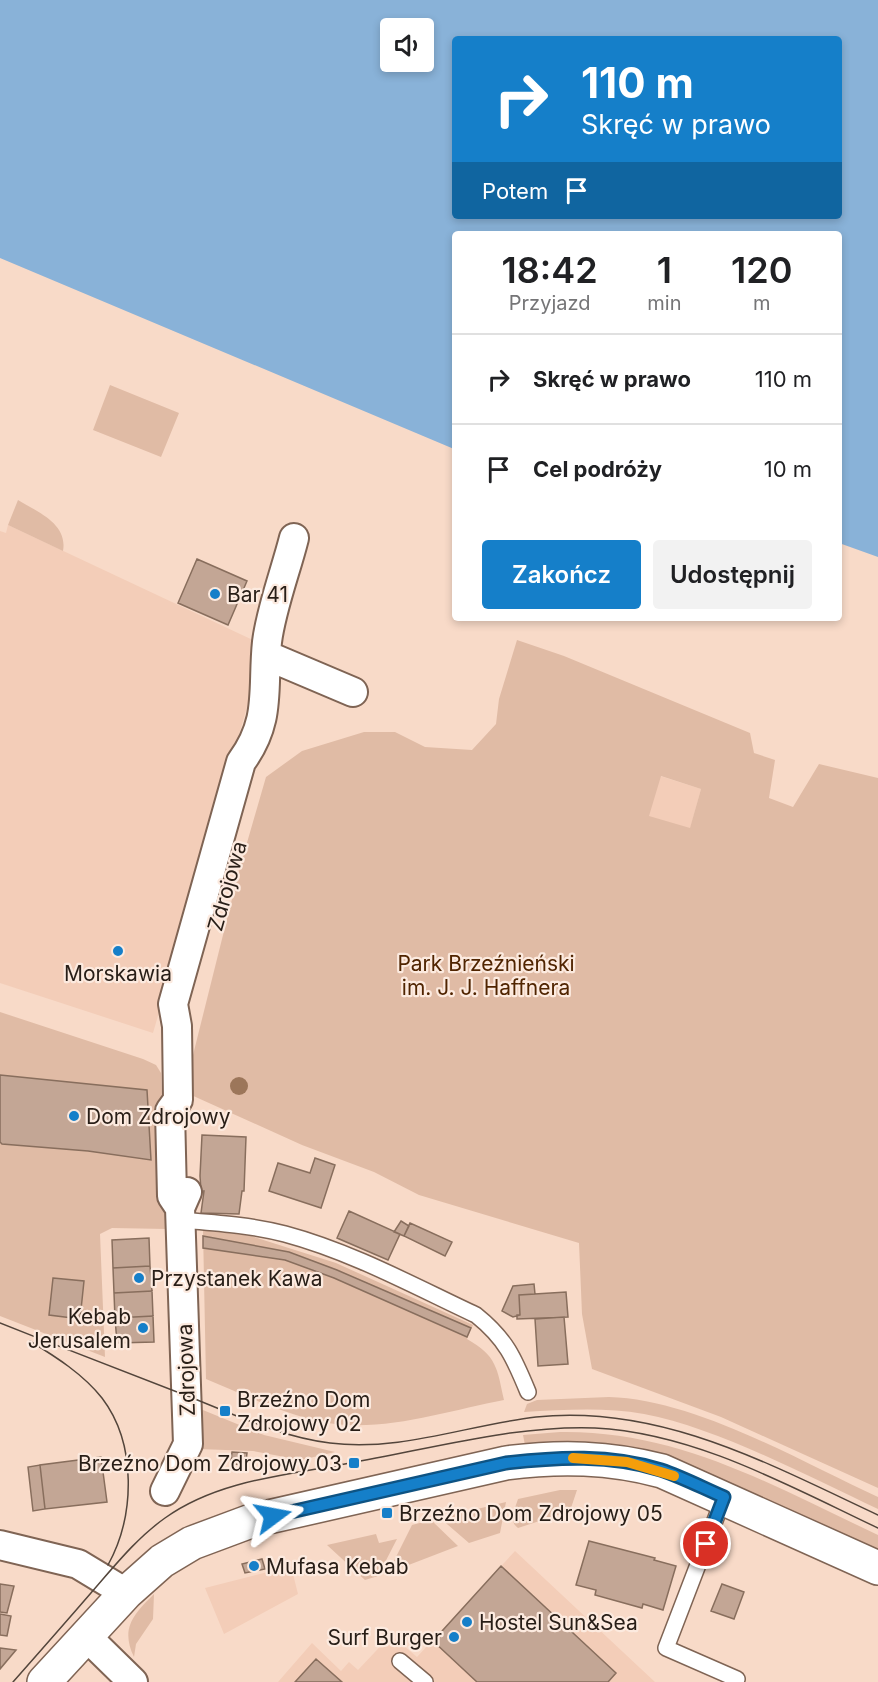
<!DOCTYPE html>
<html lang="pl">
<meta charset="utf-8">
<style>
:root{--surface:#fff;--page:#f2f2f2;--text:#202124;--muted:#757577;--line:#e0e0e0;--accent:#157fc9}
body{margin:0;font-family:Inter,sans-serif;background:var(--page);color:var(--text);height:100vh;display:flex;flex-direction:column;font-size:22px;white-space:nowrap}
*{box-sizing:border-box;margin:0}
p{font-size:20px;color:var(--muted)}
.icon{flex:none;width:33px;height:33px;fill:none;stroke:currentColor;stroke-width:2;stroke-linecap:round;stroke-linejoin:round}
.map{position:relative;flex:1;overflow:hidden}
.drawer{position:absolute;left:452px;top:231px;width:390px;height:390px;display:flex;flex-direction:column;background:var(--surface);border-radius:6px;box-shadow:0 3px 9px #0003}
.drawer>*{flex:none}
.guide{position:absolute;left:452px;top:36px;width:390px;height:183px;border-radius:6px;box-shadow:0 3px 9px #0003;background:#157fc9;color:#fff;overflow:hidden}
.tools{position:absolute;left:380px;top:18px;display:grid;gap:12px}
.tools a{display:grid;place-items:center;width:54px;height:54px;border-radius:6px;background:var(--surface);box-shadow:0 3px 9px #0003;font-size:30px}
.pin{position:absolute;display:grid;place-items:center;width:51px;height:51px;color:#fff;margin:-26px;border:3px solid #fff;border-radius:50%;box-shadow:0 2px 6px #0007}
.me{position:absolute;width:66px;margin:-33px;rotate:77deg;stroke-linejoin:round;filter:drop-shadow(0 0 4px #0008)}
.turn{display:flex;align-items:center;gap:21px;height:126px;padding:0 30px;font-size:27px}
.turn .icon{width:78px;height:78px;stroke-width:2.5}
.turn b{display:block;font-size:42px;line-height:51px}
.then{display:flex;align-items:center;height:57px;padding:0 30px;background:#0003;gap:12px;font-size:22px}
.eta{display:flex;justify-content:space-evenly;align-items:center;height:102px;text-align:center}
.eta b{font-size:36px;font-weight:600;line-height:42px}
.cta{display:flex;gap:12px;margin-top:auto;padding:12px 30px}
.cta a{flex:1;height:69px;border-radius:6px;background:var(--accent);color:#fff;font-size:24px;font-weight:600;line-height:69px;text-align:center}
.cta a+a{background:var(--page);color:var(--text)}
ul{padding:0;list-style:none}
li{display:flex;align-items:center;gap:18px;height:90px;padding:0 30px;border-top:2px solid var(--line)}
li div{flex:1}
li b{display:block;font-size:22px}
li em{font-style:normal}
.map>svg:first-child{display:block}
</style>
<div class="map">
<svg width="878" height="1682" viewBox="0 0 878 1682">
<rect width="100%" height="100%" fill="#f8dac8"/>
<!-- built -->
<path fill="#f3cdb8" d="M 8,525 L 259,643 L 253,686 L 153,1033 L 0,983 L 0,531 L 6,533 Z
M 660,776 L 701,789 L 690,829 L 648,817 Z
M 515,1551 L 655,1682 L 278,1682 L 312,1643 L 341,1671 L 349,1662 L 358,1670 L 391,1635 L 417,1657 Z
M 291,1566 L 298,1594 L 224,1634 L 205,1588 Z"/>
<!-- green -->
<path fill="#e0bba5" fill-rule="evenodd" d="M 110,385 L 179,413 L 161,457 L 93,430 Z
M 18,500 C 38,512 68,524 63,551 L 8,525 Z
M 517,640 L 564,656 L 750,733 L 754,753 L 775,760 L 769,798 L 793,807 L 819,764 L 878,778 L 878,1488 L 721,1417 L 592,1369 L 582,1314 L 579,1243 L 419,1195 L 374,1172 L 302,1145 L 189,1094 L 189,1071 L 240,867 L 266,777 L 302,751 L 364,732 L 395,732 L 425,747 L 472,750 L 496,724 L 499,699 ZM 661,776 L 701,789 L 690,828 L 649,816 Z
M 0,1012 L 143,1059 L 156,1065 L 161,1073 L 167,1229 L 112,1228 L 100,1234 L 105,1357 L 0,1316 Z
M 203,1230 L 251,1236 L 336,1263 L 473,1325 L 467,1339 C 497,1356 497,1368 504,1400 C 446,1411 377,1435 318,1421 C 279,1412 242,1394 206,1379 Z
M 609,1397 C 694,1399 800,1461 878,1497 L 878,1509 C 809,1477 718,1428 644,1414 C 604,1407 564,1410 524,1412 L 527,1404 L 537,1400 Z
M 198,1408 L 264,1435 L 335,1452 L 301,1460 L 253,1451 L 198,1449 Z
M 560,1432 C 678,1430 774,1486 878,1535 L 878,1551 L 635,1449 L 586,1443 L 525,1445 L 523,1435 Z
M 560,1490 L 577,1490 L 570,1511 L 518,1528 C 508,1521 515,1509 518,1499 Z
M 506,1502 L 500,1533 L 469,1543 L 440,1518 Z
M 431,1520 L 458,1546 L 406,1566 L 395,1567 L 394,1561 L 412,1525 Z
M 376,1534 L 379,1543 L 397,1539 L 378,1576 L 365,1580 L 327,1545 Z
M 154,1594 L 153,1619 L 136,1644 L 134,1657 C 120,1628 134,1614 154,1594 Z"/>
<!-- water -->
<path fill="#89b2d8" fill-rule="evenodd" d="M 0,0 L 878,0 L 878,557 L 839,543 L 838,234 L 454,234 L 454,449 L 0,258 ZM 390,28 L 423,28 L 423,62 L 390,62 ZM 454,39 L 838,39 L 838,216 L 454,216 Z"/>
<!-- building -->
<path fill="#c3a695" stroke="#886e5d" stroke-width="1.5" d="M 197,559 L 247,581 L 228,625 L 178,603 Z
M 0,1075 L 147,1090 L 151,1160 L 88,1151 L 2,1144 L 0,1142 Z
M 202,1135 L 246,1137 L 244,1191 L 242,1191 L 239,1214 L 201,1213 L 204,1191 L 201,1191 L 200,1176 Z
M 315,1158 L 335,1165 L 321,1208 L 269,1191 L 278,1163 L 310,1173 Z
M 349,1211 L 400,1234 L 388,1260 L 337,1238 Z
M 401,1221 L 409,1226 L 404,1236 L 394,1232 Z
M 410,1223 L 452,1242 L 445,1256 L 404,1236 Z
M 203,1236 L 289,1252 L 337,1270 L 471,1328 L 467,1337 L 334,1278 L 285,1260 L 203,1248 Z
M 149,1238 L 150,1266 L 113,1268 L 112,1240 Z
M 150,1266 L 152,1291 L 114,1293 L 113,1268 Z
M 53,1278 L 84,1281 L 80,1319 L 49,1315 Z
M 534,1284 L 535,1294 L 519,1295 L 520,1315 L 513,1317 L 502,1311 L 513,1286 Z
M 152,1291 L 153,1316 L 115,1318 L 114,1293 Z
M 566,1292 L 568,1317 L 517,1319 L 517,1315 L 520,1315 L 519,1295 Z
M 153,1316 L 154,1342 L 117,1343 L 115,1318 Z
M 564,1317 L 568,1364 L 538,1366 L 535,1319 Z
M 232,1452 L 247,1453 L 246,1461 L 243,1465 L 234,1464 L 231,1461 Z
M 101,1457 L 107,1502 L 45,1509 L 40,1465 Z
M 40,1465 L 45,1509 L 33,1511 L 28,1467 Z
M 589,1541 L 655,1558 L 654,1560 L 676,1566 L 663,1610 L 643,1604 L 642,1608 L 595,1595 L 596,1590 L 576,1585 Z
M 262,1559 L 265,1569 L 245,1573 L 242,1564 Z
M 501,1566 L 616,1673 L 608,1682 L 477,1682 L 433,1641 Z
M 0,1584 L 14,1586 L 7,1613 L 0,1612 Z
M 722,1584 L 744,1592 L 734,1619 L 711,1611 Z
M 0,1614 L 11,1616 L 7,1636 L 0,1635 Z
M 0,1648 L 16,1650 L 0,1669 Z
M 316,1659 L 342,1682 L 295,1682 Z"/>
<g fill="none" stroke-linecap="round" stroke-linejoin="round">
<defs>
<path id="lane" d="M 180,1220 C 216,1223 251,1225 285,1234 C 352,1252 414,1286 476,1315 C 506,1339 514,1358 528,1392
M 724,1497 L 666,1648 L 737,1679
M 400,1661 L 425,1682"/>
<path id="street" d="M 268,656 L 353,692
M 180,1208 L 172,1196 L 170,1111 L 178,1100 L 177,1026 L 173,1004 L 241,762 C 272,720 262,689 267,642 C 271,609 286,570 294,538
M 165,1491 L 188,1444 L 180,1208 L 187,1192
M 0,1545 L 78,1564 L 126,1593
M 86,1636 L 133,1682"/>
<path id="secondary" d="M 44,1682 L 126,1593 L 162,1561 L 192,1543 L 251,1521 L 506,1463 C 560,1456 609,1457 662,1471 L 878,1568"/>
</defs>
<!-- lane casing -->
<use href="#lane" stroke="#7f6454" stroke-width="18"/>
<!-- street casing -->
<use href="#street" stroke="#7f6454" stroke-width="32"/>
<!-- secondary casing -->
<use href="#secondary" stroke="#7f6454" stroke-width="36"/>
<!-- lane -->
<use href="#lane" stroke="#fff" stroke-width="15"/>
<!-- street -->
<use href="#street" stroke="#fff" stroke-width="28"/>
<!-- secondary -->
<use href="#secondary" stroke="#fff" stroke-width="33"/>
<!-- tram -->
<path stroke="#53453b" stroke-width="1.5" d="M 0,1323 C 63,1348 126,1372 190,1397 C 235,1415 281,1437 330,1443 C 400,1452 467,1425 536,1417 C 660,1404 769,1464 878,1515
M 30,1341 C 56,1357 83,1374 102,1398 C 137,1444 135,1516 108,1565
M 13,1682 C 43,1648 73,1614 103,1579 C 122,1557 141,1535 165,1518 C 218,1480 287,1475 350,1463 C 430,1449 514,1425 595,1428 C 695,1433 789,1486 878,1528"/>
</g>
<!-- trees -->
<circle fill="#9c765a" cx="239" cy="1086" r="9"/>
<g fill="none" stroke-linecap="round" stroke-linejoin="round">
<defs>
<path id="route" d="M 273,1516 L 506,1463 C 558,1457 610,1454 661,1470 C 682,1477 703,1488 724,1497 L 706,1544"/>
</defs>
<!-- route casing -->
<use href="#route" stroke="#0e5383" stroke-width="15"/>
<!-- route -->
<use href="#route" stroke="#157fc9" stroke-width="10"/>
<!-- slow -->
<path stroke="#f59e0b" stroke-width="10" d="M 573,1458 L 627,1462 L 674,1476"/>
</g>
<!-- markers -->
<g fill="#157fc9" stroke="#fceadf" stroke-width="2">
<circle cx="215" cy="594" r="6"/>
<circle cx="118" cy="951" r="6"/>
<circle cx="74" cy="1116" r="6"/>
<circle cx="139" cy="1278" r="6"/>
<circle cx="143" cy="1328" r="6"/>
<rect x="219" y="1405" width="12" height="12" rx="3"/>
<rect x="348" y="1457" width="12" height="12" rx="3"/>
<rect x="381" y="1507" width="12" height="12" rx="3"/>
<circle cx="254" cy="1566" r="6"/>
<circle cx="467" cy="1622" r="6"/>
<circle cx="454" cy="1637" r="6"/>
</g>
<g text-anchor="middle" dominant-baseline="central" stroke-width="4.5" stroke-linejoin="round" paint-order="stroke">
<!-- poi labels -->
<g font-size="21" fill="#281e17" stroke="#fceadf" text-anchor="start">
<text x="227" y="594">Bar 41</text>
<text x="118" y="973" text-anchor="middle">Morskawia</text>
<text x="86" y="1116">Dom Zdrojowy</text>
<text x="151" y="1278">Przystanek Kawa</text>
<text x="131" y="1316" text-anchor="end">Kebab<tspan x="131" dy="24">Jerusalem</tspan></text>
<text x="237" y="1399">Brzeźno Dom<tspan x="237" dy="24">Zdrojowy 02</tspan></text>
<text x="342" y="1463" text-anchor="end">Brzeźno Dom Zdrojowy 03</text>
<text x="399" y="1513">Brzeźno Dom Zdrojowy 05</text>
<text x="266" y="1566">Mufasa Kebab</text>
<text x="479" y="1622">Hostel Sun&amp;Sea</text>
<text x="442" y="1637" text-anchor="end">Surf Burger</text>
</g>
<!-- street labels -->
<g font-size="21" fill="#281e17" stroke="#fceadf">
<text transform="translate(227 886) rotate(-74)">Zdrojowa</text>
<text transform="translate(186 1370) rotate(-92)">Zdrojowa</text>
</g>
<!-- park labels -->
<g font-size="21" fill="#502400" stroke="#fceadf">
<text x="486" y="963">Park Brzeźnieński<tspan x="486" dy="24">im. J. J. Haffnera</tspan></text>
</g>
</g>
</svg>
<div class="tools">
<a><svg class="icon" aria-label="sound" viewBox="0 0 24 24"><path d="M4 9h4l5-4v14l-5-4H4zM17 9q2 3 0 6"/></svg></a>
</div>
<div class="pin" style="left:706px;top:1544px;background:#d93025"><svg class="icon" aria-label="arrive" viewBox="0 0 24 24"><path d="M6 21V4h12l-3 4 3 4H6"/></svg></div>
<svg class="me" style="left:273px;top:1516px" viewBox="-20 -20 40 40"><path d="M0-17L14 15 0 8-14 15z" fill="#157fc9" stroke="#fff" stroke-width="4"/></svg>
<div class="guide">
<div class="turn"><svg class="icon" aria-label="right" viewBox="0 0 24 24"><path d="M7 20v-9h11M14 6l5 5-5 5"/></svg><div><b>110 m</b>Skręć w prawo</div></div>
<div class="then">Potem<svg class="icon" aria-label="arrive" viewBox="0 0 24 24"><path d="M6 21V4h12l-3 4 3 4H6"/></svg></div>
</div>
<section class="drawer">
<div class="eta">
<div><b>18:42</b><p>Przyjazd</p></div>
<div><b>1</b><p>min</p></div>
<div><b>120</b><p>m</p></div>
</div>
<ul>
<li><svg class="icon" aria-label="right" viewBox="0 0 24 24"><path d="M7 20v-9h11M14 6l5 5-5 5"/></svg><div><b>Skręć w prawo</b></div><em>110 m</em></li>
<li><svg class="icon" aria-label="arrive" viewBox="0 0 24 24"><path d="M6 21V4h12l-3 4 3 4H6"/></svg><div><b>Cel podróży</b></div><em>10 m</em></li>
</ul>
<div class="cta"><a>Zakończ</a><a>Udostępnij</a></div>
</section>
</div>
